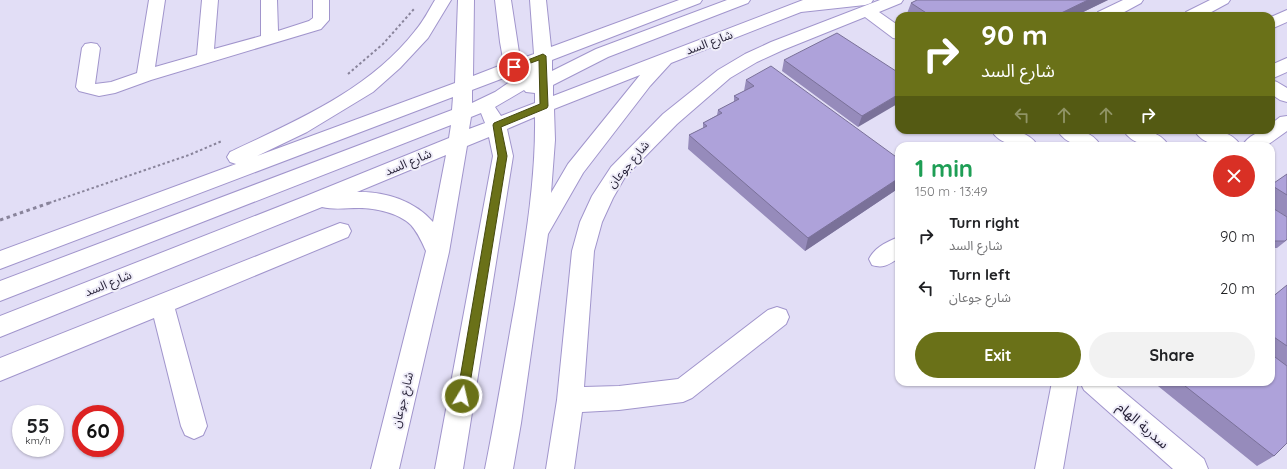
<!DOCTYPE html>
<meta charset="utf-8">
<style>
:root{--surface:#fff;--page:#f2f2f2;--text:#202124;--muted:#757577;--accent:#6a7118}
body{margin:0;font-family:Quicksand,"Noto Sans Arabic",sans-serif;background:var(--page);color:var(--text);height:100vh;display:flex;flex-direction:column;font-size:15px;white-space:nowrap}
*{box-sizing:border-box;margin:0}
p{font-size:13px;color:var(--muted)}
.icon{flex:none;width:22px;height:22px;fill:none;stroke:currentColor;stroke-width:2;stroke-linecap:round;stroke-linejoin:round}
.map{position:relative;flex:1;overflow:hidden}
.panel{position:absolute;left:895px;top:142px;width:380px;height:244px;display:flex;flex-direction:column;background:var(--surface);border-radius:12px;box-shadow:0 1px 3px #0004}
.panel>*{flex:none}
.top-card{position:absolute;left:895px;top:12px;width:380px;height:122px;border-radius:12px;box-shadow:0 1px 3px #0004;background:#6a7118;color:#fff;overflow:hidden}
.speed{position:absolute;left:12px;top:405px;display:flex;gap:8px;font-size:20px;font-weight:700;text-align:center}
.speed>*{display:grid;place-content:center;width:52px;height:52px;border-radius:50%;background:var(--surface);box-shadow:0 1px 3px #0004;line-height:1}
.speed small{font-size:10px;font-weight:400}
.speed .limit{border:6px solid #d22;background:#fff;color:#111}
.pin{position:absolute;display:grid;place-items:center;width:34px;height:34px;color:#fff;margin:-17px;border:2px solid #fff;border-radius:50%;box-shadow:0 1px 4px #0007}
.me{position:absolute;width:44px;margin:-22px;rotate:9deg;stroke-linejoin:round;filter:drop-shadow(0 0 3px #0008)}
.turn{display:flex;align-items:center;gap:14px;height:84px;padding:0 20px;font-size:18px}
.turn .icon{width:52px;height:52px;stroke-width:2.5}
.turn b{display:block;font-size:28px;line-height:34px}
.lanes{display:flex;align-items:center;height:38px;padding:0 20px;background:#0003;justify-content:center;gap:20px;direction:ltr}
.lanes .off{opacity:.35}
.round{display:grid;place-items:center;flex:none;width:42px;height:42px;border-radius:21px;background:var(--page)}
.overview{display:flex;align-items:center;justify-content:space-between;height:68px;padding:0 20px}
h1{font-size:24px;font-weight:800;line-height:30px;color:#1e9e55}
.button{display:flex;gap:8px;margin-top:auto;padding:8px 20px}
.button a{flex:1;height:46px;border-radius:24px;background:var(--accent);color:#fff;font-size:16px;font-weight:800;line-height:46px;text-align:center}
.button a+a{background:var(--page);color:var(--text)}
ul{padding:0;list-style:none}
li{display:flex;align-items:center;gap:12px;height:52px;padding:0 20px}
li div{flex:1}
li b{display:block;font-size:15px}
li em{font-style:normal}
.map>svg:first-child{display:block}
</style>
<div class="map">
<svg width="1287" height="469" viewBox="0 0 1287 469">
<rect width="100%" height="100%" fill="#e2def6"/>
<g fill="none" stroke-linecap="round" stroke-linejoin="round">
<defs>
<path id="minor" d="M 149,0 L 165,0 L 155,67 L 197,55 L 202,0 L 218,0 L 214,49 L 261,36 L 261,0 L 277,0 L 278,31 L 309,21 L 313,18 L 313,0 L 329,0 L 329,20 L 321,29 L 151,80 L 115,93 L 99,96 L 79,91 L 76,87 L 82,48 L 85,44 L 91,43 L 97,44 L 100,48 L 95,84 L 111,82 L 137,73 Z
M 880,0 L 903,0 L 901,3 L 879,12 L 899,26 L 899,39 L 893,38 L 865,17 L 783,50 L 757,62 L 730,78 L 677,124 L 625,177 L 613,198 L 602,222 L 594,251 L 584,387 L 619,386 L 678,379 L 768,310 L 777,307 L 786,310 L 789,317 L 786,324 L 692,398 L 683,402 L 619,410 L 582,412 L 574,469 L 546,469 L 557,400 L 572,251 L 580,222 L 592,196 L 611,167 L 663,114 L 718,70 L 745,54 L 771,42 Z
M 1123,0 L 1143,0 L 1141,3 L 1117,16 L 1096,16 L 1098,12 Z
M 1210,0 L 1230,0 L 1228,3 L 1204,16 L 1184,16 L 1186,12 Z
M 1287,10 L 1287,22 L 1271,29 L 1271,17 Z
M 1287,58 L 1287,72 L 1271,79 L 1271,65 Z
M 1271,80 L 1277,82 L 1287,88 L 1287,102 L 1280,100 L 1271,94 Z
M 1287,116 L 1287,131 L 1266,146 L 1242,146 C 1248,136 1260,130 1271,130 L 1271,124 L 1280,117 Z
M 991,130 C 1008,130 1028,129 1038,146 C 1021,146 1001,147 991,130 Z
M 1057,130 C 1075,130 1091,129 1101,146 C 1083,146 1068,147 1057,130 Z
M 1123,130 C 1140,130 1159,129 1169,146 C 1152,146 1134,147 1123,130 Z
M 1194,130 C 1211,130 1231,129 1241,146 C 1224,146 1204,147 1194,130 Z
M 340,223 L 348,225 L 351,231 L 348,237 L 175,309 L 207,426 L 203,435 L 194,439 L 185,435 L 181,426 L 154,318 L 0,381 L 0,358 Z
M 899,237 L 899,258 C 889,264 884,269 872,265 L 869,259 C 874,248 888,241 899,237 Z
M 1052,382 L 1078,382 L 1063,469 L 1035,469 Z
M 1080,382 L 1112,382 L 1204,459 L 1208,469 L 1173,469 L 1084,390 Z"/>
<path id="major" d="M 435,0 L 451,0 L 428,38 L 400,68 L 373,92 L 307,132 L 257,156 L 455,83 L 458,0 L 474,0 L 473,76 L 504,64 L 500,42 L 495,0 L 511,0 L 520,59 L 534,54 L 530,0 L 546,0 L 551,47 L 679,0 L 702,0 L 700,3 L 552,60 L 552,71 L 596,49 L 727,0 L 750,0 L 748,3 L 608,57 L 553,85 L 553,96 L 803,0 L 873,0 L 871,3 L 865,5 L 801,12 L 671,63 L 650,86 L 583,173 L 548,234 L 521,423 L 513,469 L 485,469 C 496,414 505,359 515,304 C 525,243 536,180 535,117 L 507,129 L 513,156 L 463,469 L 435,469 L 493,156 L 489,137 L 467,146 L 449,252 L 399,469 L 371,469 L 426,251 C 422,242 418,233 411,225 C 399,213 375,208 359,208 C 347,208 334,210 322,207 L 0,337 L 0,316 L 306,196 L 449,138 L 451,125 L 0,301 L 0,281 L 452,110 L 453,97 L 0,269 L 0,251 L 236,164 L 230,162 L 227,157 L 230,152 C 296,121 369,90 415,31 C 423,22 429,10 435,0 ZM 640,75 L 568,164 L 551,193 L 555,140 L 554,109 ZM 509,76 L 511,81 L 495,92 L 472,103 L 472,90 ZM 524,90 L 526,92 L 535,93 L 535,103 L 501,116 L 495,107 ZM 481,113 L 485,123 L 469,129 L 471,117 ZM 446,155 L 433,222 C 415,201 385,191 357,192 Z"/>
</defs>
<!-- minor casing -->
<use href="#minor" stroke="#a195cc" stroke-width="2"/>
<!-- major casing -->
<use href="#major" stroke="#a195cc" stroke-width="2"/>
<!-- path-far1 -->
<path stroke="#89849b" stroke-width="2" stroke-dasharray="2.5 2.5" stroke-linecap="butt" d="M 348,74 L 383,44 L 414,9
M 49,203 L 189,155 L 222,141"/>
<!-- path -->
<path stroke="#89849b" stroke-width="3" stroke-dasharray="3.5 3.5" stroke-linecap="butt" d="M 0,220 L 52,202"/>
<!-- minor -->
<use href="#minor" fill="#fff" fill-rule="evenodd"/>
<!-- major -->
<use href="#major" fill="#fff" fill-rule="evenodd"/>
</g>
<!-- wall -->
<path fill="#968bbb" d="M 917,0 L 1108,0 L 1075,16 L 906,16 L 911,3 Z
M 784,60 L 899,73 L 858,127 L 782,71 Z
M 746,80 L 899,159 L 899,188 L 805,251 L 688,149 L 689,135 L 703,128 L 703,123 L 717,115 L 718,110 L 734,102 L 734,96 L 744,91 Z
M 1287,174 L 1287,217 L 1271,207 L 1271,186 Z
M 1271,207 L 1287,240 L 1277,248 L 1271,248 Z
M 1287,285 L 1287,443 L 1274,456 L 1257,466 L 1153,382 L 1271,382 L 1271,298 Z"/>
<!-- shaded-wall -->
<path fill="#7a7199" d="M 1088,0 L 1108,0 L 1075,16 L 1055,16 Z
M 899,94 L 899,103 L 858,127 L 862,116 Z
M 899,178 L 899,188 L 805,251 L 808,238 Z"/>
<!-- building -->
<path fill="#aea2da" stroke="#7a7199" d="M 917,0 L 1088,0 L 1055,16 L 931,16 L 911,3 Z
M 837,33 L 899,73 L 899,94 L 862,116 L 784,60 Z
M 771,66 L 899,159 L 899,178 L 808,238 L 689,135 L 707,126 L 703,123 L 722,113 L 718,110 L 739,99 L 734,96 L 754,86 L 746,80 Z
M 1287,174 L 1287,195 L 1271,185 Z
M 1271,207 L 1287,217 L 1287,239 L 1285,241 L 1271,241 Z
M 1287,285 L 1287,346 L 1271,335 L 1271,298 Z
M 1271,354 L 1287,366 L 1287,443 L 1274,456 L 1180,382 L 1271,382 Z"/>
<!-- route -->
<path fill="#6a7118" stroke="#454910" d="M 543,54 L 546,56 L 548,106 L 547,108 L 501,127 L 507,156 L 468,396 L 466,400 L 462,401 L 458,400 L 457,396 L 498,156 L 493,125 L 494,123 L 540,104 L 539,60 L 514,69 L 510,67 Z"/>
<g text-anchor="middle" dominant-baseline="central" stroke-width="4" stroke-linejoin="round" paint-order="stroke">
<!-- street labels -->
<g font-size="12" fill="#221d33" stroke="#efedf9">
<text transform="translate(709 42) rotate(-20)">شارع السد</text>
<text transform="translate(408 162) rotate(-23)">شارع السد</text>
<text transform="translate(628 164) rotate(-50)">شارع جوعان</text>
<text transform="translate(108 283) rotate(-22)">شارع السد</text>
<text transform="translate(402 400) rotate(-76)">شارع جوعان</text>
</g>
<!-- near-street labels -->
<g font-size="14" fill="#221d33" stroke="#efedf9">
<text transform="translate(1143 425) rotate(41)">سدرية الهام</text>
</g>
</g>
</svg>
<div class="speed"><div>55<small>km/h</small></div><div class="limit">60</div></div>
<div class="pin" style="left:514px;top:67px;background:#d93025"><svg class="icon" aria-label="arrive" viewBox="0 0 24 24"><path d="M6 21V4h12l-3 4 3 4H6"/></svg></div>
<svg class="me" style="left:462px;top:396px" viewBox="-20 -20 40 40"><circle r="17" fill="#6a7118" stroke="#fff" stroke-width="3"/><path d="M0-11L8 9 0 5-8 9z" fill="#fff"/></svg>
<div class="top-card">
<div class="turn"><svg class="icon" aria-label="right" viewBox="0 0 24 24"><path d="M7 20v-9h11M14 6l5 5-5 5"/></svg><div><b>90 m</b>شارع السد</div></div>
<div class="lanes"><svg class="icon off" aria-label="left" viewBox="0 0 24 24"><path d="M17 20v-9H6M10 6l-5 5 5 5"/></svg><svg class="icon off" aria-label="ahead" viewBox="0 0 24 24"><path d="M12 20V5M6 11l6-6 6 6"/></svg><svg class="icon off" aria-label="ahead" viewBox="0 0 24 24"><path d="M12 20V5M6 11l6-6 6 6"/></svg><svg class="icon" aria-label="right" viewBox="0 0 24 24"><path d="M7 20v-9h11M14 6l5 5-5 5"/></svg></div>
</div>
<section class="panel">
<div class="overview"><div><h1>1 min</h1><p>150 m · 13:49</p></div><a class="round" style="background:#d93025;color:#fff"><svg class="icon" aria-label="close" viewBox="0 0 24 24"><path d="M6 6l12 12M18 6L6 18"/></svg></a></div>
<ul>
<li><svg class="icon" aria-label="right" viewBox="0 0 24 24"><path d="M7 20v-9h11M14 6l5 5-5 5"/></svg><div><b>Turn right</b><p>شارع السد</p></div><em>90 m</em></li>
<li><svg class="icon" aria-label="left" viewBox="0 0 24 24"><path d="M17 20v-9H6M10 6l-5 5 5 5"/></svg><div><b>Turn left</b><p>شارع جوعان</p></div><em>20 m</em></li>
</ul>
<div class="button"><a>Exit</a><a>Share</a></div>
</section>
</div>
